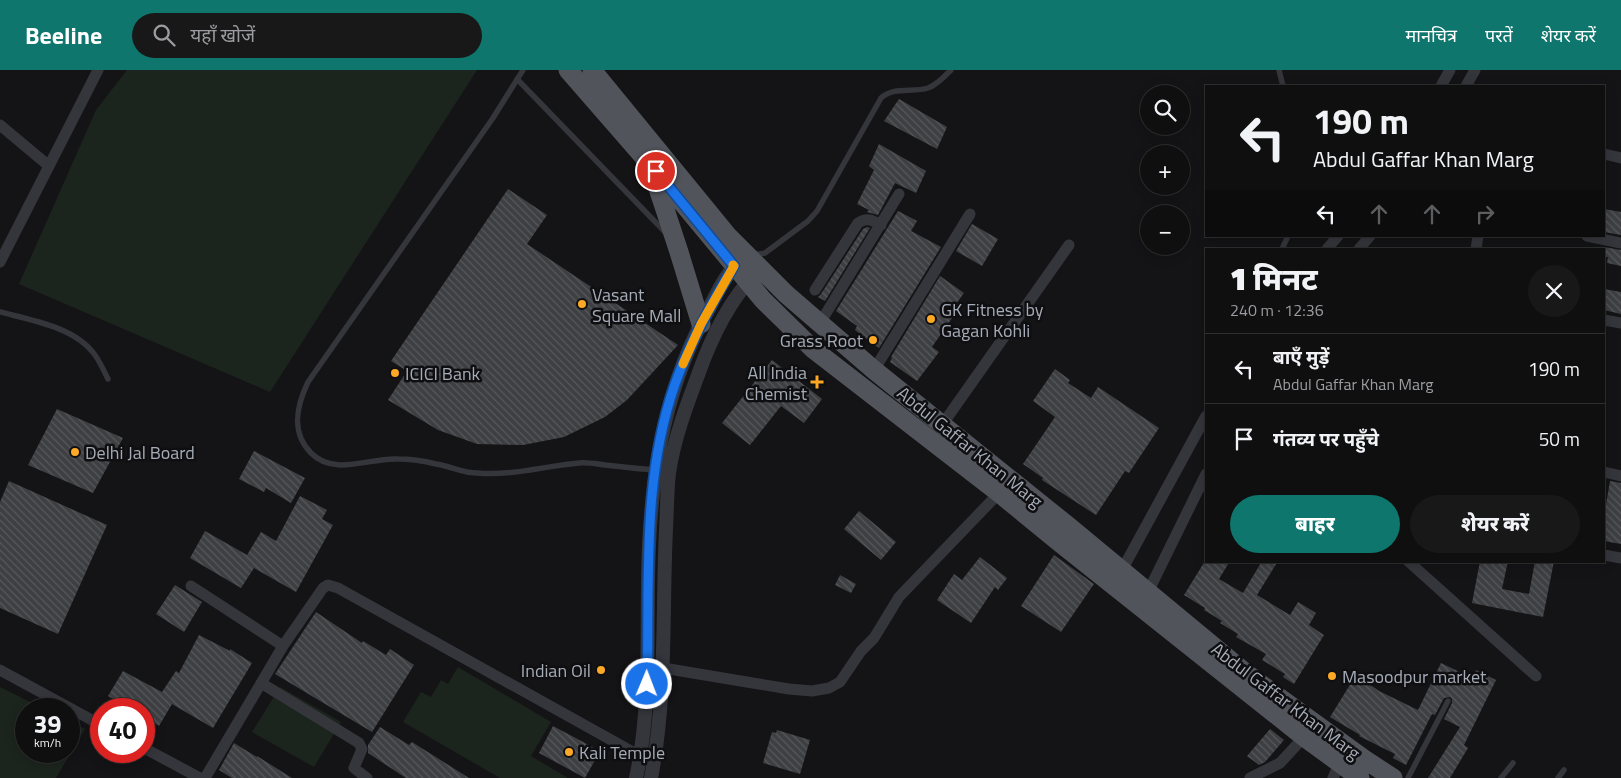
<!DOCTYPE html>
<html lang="hi">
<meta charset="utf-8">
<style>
:root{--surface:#0f0f10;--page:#181819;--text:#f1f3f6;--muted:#9b9c9f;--line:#2f2f30;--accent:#0f766e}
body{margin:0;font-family:"Titillium Web","Noto Sans Devanagari",sans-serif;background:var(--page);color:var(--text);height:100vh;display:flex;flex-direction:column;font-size:19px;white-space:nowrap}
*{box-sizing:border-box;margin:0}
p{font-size:16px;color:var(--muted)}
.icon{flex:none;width:28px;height:28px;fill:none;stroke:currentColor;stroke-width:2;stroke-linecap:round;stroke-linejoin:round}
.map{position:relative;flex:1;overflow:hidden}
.sheet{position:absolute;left:1205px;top:178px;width:400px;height:315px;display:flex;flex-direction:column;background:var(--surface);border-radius:0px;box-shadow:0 2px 12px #0003,0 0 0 1px var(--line)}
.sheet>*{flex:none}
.guide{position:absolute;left:1205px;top:15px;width:400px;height:152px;border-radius:0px;box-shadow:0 2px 12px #0003,0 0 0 1px var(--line);background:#0f0f10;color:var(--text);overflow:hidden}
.buttons{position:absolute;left:1140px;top:15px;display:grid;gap:10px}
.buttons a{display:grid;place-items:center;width:50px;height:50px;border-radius:50%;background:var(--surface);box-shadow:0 2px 12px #0003,0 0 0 1px var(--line);font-size:25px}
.speed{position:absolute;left:15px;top:628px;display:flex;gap:10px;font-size:25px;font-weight:700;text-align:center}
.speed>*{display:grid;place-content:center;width:65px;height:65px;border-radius:50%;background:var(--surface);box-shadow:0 2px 12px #0003,0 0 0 1px var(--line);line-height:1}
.speed small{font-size:12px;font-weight:400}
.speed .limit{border:8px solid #d22;background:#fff;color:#111}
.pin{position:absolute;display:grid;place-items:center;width:42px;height:42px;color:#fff;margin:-21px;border:2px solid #fff;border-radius:50%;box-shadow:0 1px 5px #0007}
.me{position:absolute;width:55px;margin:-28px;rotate:1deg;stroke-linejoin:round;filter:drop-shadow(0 0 4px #0008)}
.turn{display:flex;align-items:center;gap:18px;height:105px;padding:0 25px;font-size:22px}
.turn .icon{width:65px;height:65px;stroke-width:2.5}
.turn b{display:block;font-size:35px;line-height:42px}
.lanes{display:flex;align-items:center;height:48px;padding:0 25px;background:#0003;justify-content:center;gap:25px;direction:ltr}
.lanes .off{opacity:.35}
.round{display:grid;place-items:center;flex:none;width:52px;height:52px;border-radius:26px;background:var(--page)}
.head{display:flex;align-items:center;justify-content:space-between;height:85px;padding:0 25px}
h1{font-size:30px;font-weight:800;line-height:38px}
.button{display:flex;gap:10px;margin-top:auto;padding:10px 25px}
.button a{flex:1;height:58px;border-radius:30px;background:var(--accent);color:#fff;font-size:20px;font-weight:800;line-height:58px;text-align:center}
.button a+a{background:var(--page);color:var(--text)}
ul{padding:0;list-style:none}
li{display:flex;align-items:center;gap:15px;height:70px;padding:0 25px;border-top:1px solid var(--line)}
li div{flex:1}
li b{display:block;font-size:19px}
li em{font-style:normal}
header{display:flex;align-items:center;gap:30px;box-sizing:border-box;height:70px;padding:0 25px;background:var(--accent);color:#fff}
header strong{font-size:24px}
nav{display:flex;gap:28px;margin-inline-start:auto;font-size:18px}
.search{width:350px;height:45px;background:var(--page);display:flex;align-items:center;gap:12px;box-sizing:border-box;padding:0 18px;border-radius:28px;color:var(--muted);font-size:19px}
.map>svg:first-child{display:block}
</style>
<header>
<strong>Beeline</strong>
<div class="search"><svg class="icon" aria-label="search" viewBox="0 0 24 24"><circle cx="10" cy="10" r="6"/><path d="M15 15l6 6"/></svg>यहाँ खोजें</div>
<nav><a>मानचित्र</a><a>परतें</a><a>शेयर करें</a></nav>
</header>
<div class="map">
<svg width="1621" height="708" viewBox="0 0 1621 708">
<defs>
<pattern id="building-back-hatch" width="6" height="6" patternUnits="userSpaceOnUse" patternTransform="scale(1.25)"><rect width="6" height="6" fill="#3e3f43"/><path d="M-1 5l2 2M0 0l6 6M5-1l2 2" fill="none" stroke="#57585c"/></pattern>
</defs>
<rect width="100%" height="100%" fill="#141416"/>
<!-- green -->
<path fill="#1c251d" d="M 127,0 L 477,0 L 270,322 L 19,214 L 96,40 Z
M 458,597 L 551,652 L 531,686 L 568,708 L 500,708 L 403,652 L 421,622 L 431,627 L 441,610 L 448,614 Z
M 0,617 L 44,639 L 26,639 L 26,681 L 69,681 L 69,651 L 85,659 L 56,708 L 0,708 Z
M 280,617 L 341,652 L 314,697 L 252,662 Z"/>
<!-- building -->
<path fill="url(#building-back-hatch)" d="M 899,29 L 947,57 L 937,79 L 884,51 Z
M 879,74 L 926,101 L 916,123 L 895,113 L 878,145 L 867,142 L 869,140 L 857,134 L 874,100 L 869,96 Z
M 508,119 L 547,145 L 527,174 L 678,275 L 627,330 L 605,347 L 564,367 L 523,375 L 477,374 L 438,360 L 388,330 L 407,301 L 391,291 Z
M 1604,139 L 1621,142 L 1621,165 L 1604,162 Z
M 898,141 L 917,151 L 911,161 L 941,177 L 879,278 L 855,260 L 857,256 L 836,241 Z
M 972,154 L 998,169 L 982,196 L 956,181 Z
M 867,157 L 870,158 L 825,231 L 818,227 L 821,224 L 863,159 Z
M 1604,177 L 1621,180 L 1621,196 L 1607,193 L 1608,187 L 1604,187 Z
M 940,206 L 964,223 L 948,245 L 952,248 L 932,277 L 939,282 L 917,311 L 890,292 L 892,288 L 891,287 Z
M 1604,219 L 1621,222 L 1621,244 L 1604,240 Z
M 772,290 L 822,329 L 804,353 L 781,336 L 750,375 L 722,353 Z
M 1055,299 L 1070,310 L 1068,313 L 1091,328 L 1098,317 L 1159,358 L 1129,403 L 1125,401 L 1096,445 L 1042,410 L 1043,408 L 1023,394 L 1055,347 L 1033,331 Z
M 57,339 L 123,368 L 93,423 L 28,395 Z
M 254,381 L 305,408 L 291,433 L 266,418 L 264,422 L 239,409 Z
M 9,411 L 107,455 L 58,564 L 0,538 L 0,432 Z
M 1610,411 L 1621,413 L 1621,474 L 1604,471 L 1604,446 Z
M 300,426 L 327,440 L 322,449 L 333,455 L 296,522 L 254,498 L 241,518 L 190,488 L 205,461 L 247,485 L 261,462 L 276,471 Z
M 859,441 L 896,472 L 881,490 L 844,459 Z
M 1054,485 L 1094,514 L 1061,562 L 1021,536 Z
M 980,487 L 1007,508 L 998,520 L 995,517 L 971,553 L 937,530 L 954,504 L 962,510 Z
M 1205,491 L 1230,491 L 1219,509 L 1243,523 L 1262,491 L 1278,491 L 1257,525 L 1290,545 L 1298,532 L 1316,543 L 1309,555 L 1324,565 L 1294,614 L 1283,607 L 1285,604 L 1262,590 L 1266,584 L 1236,567 L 1238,564 L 1220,553 L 1222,551 L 1204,540 L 1205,538 L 1184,525 Z
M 1480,491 L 1508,491 L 1502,519 L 1529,524 L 1535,491 L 1554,491 L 1543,547 L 1472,533 Z
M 840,505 L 856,514 L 851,523 L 835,515 Z
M 175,515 L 202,532 L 184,562 L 156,544 Z
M 316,542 L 362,573 L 363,571 L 386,585 L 390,579 L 414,595 L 372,662 L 275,604 Z
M 199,565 L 230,581 L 230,579 L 252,593 L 213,658 L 172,634 L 159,656 L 144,646 L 144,639 L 130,639 L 108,626 L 123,601 L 162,622 L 176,601 L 179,603 Z
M 1441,593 L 1472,608 L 1476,600 L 1496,610 L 1464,675 L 1468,678 L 1450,708 L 1428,708 L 1460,657 L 1444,649 L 1452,633 L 1452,629 L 1450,627 L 1444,628 L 1435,645 L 1432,644 L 1406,695 L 1393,688 L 1395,684 L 1359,666 L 1360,665 L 1330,647 L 1356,605 L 1379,621 L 1418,640 Z
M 553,656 L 600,681 L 585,708 L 539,683 Z
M 380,657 L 409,675 L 412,672 L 469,708 L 406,708 L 368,683 L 368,675 Z
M 1270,659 L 1284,670 L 1265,692 L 1259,695 L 1247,686 Z
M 777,660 L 810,670 L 800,704 L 763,693 L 772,662 L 776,663 Z
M 234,673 L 257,687 L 257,686 L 292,708 L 232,708 L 219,700 Z"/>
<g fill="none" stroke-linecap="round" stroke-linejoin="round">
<!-- service -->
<path stroke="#35363c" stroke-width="5.5" d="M 523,0 L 493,48 L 308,312 C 297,335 290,362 311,383 C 335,407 370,387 398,389 C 411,389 424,391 436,394 C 450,396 463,403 477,403 C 512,406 545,396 579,393 C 587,392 597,394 605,395 C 622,397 638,399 655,400
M 1279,0 L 1283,16
M 517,9 L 666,163
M 1282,179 L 1288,166
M 753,185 L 765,183 L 808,151 L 817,141 L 881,28 C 894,16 913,23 928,18 C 937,15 945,6 951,0
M 0,242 C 31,250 75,257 95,285 C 100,292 104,301 108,309
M 1408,708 L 1448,631
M 1501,708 L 1513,693
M 1558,708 L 1564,700"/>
<!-- minor -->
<path stroke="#35363c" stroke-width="11" d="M 1441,16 L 1450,0
M 1466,16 L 1475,0
M 0,55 L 49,96
M 1604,84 L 1621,88
M 1587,166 L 1621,173
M 1327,179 L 1338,166
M 1359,179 L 1370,166
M 1476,179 L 1478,166
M 0,192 L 98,0
M 815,220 L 858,153 C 867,147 872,150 881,155
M 1604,250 L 1621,253
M 820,253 L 899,124
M 874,300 L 970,144
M 942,355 L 1069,175
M 1604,402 L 1621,406
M 1604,485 L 1621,488
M 1408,491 L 1536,606
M 1122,500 L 1206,346
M 191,516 L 283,576
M 1148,522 L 1206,404
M 0,600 L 101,655
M 647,600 L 663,598 L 789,619 L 812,621 L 829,618 L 840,612 L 861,581 L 874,568 L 899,527 L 999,423
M 261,613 L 359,673 L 362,679 L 354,698 L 367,708
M 144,678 L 200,708
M 205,708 L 283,576 L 323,518 L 328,515 L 338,518 L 640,686
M 1250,708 L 1280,693 L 1304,667
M 1333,708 L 1339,694"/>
<!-- tertiary -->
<path stroke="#35363c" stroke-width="14" d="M 636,708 C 650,643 647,577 648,511 C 649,418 661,326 706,244 C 716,226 725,202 742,190
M 651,708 C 667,627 662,541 666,459 C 667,440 667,421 669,403 C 674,369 686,337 698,305 C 710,271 728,233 753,206"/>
<!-- primary -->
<path stroke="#51545b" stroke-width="19" d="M 568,0 L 656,101 L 763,230 L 813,279 L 999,423 L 1060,473 L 1304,667 L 1360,708
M 592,0 L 728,166 L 786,224 L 874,300 L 1067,455 L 1247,604 L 1364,689 L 1393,708
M 653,103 L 679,182 L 701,254"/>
</g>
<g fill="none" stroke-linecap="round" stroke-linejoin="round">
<defs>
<path id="route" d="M 647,614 C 650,514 641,411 675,314 C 690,272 711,234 734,196 L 656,101"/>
</defs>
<!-- route casing -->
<use href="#route" stroke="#114b97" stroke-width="12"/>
<!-- route -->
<use href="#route" stroke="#1a73e8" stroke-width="9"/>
<!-- slow -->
<path stroke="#f59e0b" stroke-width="9" d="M 683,294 L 701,254 L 734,196 L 733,195"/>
</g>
<!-- markers -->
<g fill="#fda925" stroke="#0f0f11" stroke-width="2">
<circle cx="582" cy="234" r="5"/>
<circle cx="931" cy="249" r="5"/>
<circle cx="873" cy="270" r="5"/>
<circle cx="395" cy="303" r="5"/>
<path d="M814.5 304.5h5v5h5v5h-5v5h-5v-5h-5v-5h5z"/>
<circle cx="75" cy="382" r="5"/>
<circle cx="601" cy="600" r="5"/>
<circle cx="1332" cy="606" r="5"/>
<circle cx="569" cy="682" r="5"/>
</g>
<g text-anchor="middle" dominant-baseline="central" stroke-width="5" stroke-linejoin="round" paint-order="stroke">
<!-- poi labels -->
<g font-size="18" fill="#a5acb7" stroke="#0f0f11" text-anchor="start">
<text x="592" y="224">Vasant<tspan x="592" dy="21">Square Mall</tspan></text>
<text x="941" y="239">GK Fitness by<tspan x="941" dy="21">Gagan Kohli</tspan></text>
<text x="863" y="270" text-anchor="end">Grass Root</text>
<text x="807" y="302" text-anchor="end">All India<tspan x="807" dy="21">Chemist</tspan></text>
<text x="405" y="303">ICICI Bank</text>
<text x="85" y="382">Delhi Jal Board</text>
<text x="591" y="600" text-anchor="end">Indian Oil</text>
<text x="1342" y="606">Masoodpur market</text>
<text x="579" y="682">Kali Temple</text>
</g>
<!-- street labels -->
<g font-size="18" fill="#a5acb7" stroke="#0f0f11">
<text transform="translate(970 377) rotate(39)">Abdul Gaffar Khan Marg</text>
<text transform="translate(1286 631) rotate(37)">Abdul Gaffar Khan Marg</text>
</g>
</g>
</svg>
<div class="buttons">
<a><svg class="icon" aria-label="search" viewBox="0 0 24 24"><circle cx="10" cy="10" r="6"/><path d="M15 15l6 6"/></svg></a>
<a>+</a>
<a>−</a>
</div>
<div class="speed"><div>39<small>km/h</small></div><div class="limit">40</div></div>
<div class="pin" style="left:656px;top:101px;background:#d93025"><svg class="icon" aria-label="arrive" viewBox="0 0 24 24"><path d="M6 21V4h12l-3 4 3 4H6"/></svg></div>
<svg class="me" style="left:647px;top:614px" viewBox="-20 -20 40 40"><circle r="17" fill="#1a73e8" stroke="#fff" stroke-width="3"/><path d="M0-11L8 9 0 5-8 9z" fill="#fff"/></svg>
<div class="guide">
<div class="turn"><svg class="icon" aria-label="left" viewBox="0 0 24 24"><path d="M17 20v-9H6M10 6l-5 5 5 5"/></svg><div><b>190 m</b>Abdul Gaffar Khan Marg</div></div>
<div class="lanes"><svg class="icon" aria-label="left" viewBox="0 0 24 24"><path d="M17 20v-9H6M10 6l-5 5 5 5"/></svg><svg class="icon off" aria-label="ahead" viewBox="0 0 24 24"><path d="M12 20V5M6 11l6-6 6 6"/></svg><svg class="icon off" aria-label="ahead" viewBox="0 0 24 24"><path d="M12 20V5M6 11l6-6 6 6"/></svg><svg class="icon off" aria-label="right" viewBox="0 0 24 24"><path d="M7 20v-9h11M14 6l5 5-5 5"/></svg></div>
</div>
<section class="sheet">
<div class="head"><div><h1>1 मिनट</h1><p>240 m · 12:36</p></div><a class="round"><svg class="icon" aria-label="close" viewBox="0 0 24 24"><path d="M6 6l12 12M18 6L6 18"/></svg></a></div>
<ul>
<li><svg class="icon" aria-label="left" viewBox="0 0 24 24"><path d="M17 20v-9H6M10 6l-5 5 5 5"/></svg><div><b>बाएँ मुड़ें</b><p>Abdul Gaffar Khan Marg</p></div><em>190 m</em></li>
<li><svg class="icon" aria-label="arrive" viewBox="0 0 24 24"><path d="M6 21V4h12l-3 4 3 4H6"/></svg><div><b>गंतव्य पर पहुँचे</b></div><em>50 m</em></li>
</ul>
<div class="button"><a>बाहर</a><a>शेयर करें</a></div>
</section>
</div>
